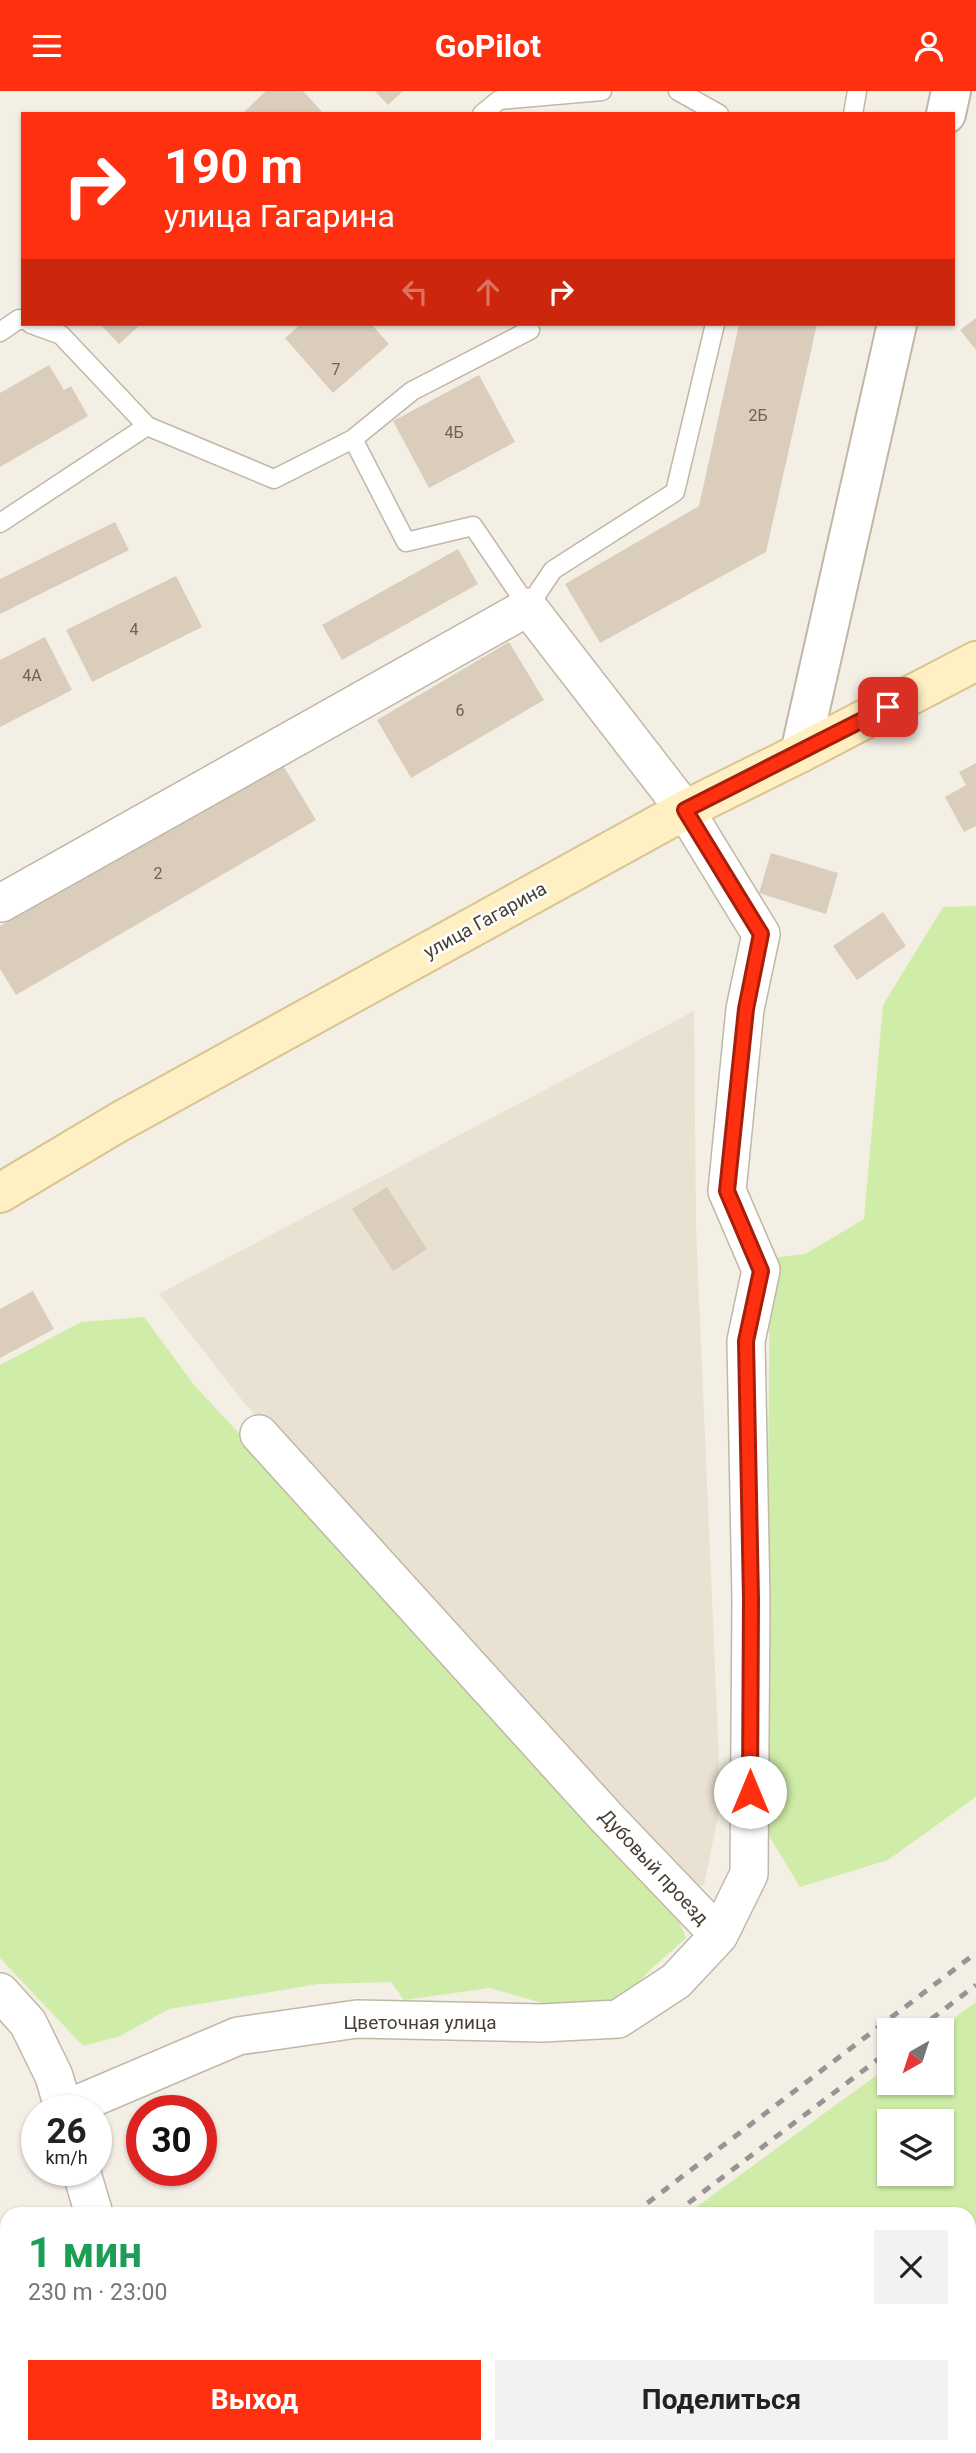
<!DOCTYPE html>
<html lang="ru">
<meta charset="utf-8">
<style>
:root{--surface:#fff;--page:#f2f2f2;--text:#222;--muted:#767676;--accent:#ff3010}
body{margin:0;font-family:Roboto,sans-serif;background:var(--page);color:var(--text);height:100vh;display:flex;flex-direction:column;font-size:26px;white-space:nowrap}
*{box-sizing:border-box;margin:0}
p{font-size:23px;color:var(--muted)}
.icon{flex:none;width:38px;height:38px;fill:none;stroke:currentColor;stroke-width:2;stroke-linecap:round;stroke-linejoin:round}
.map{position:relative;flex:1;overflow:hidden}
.side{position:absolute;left:0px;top:2116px;width:976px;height:247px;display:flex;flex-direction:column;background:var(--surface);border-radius:21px 21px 0 0;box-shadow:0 2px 5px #0004}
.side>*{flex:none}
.top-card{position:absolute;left:21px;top:21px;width:934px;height:214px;border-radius:0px;box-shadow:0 2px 5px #0004;background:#ff3010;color:#fff;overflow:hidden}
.needle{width:46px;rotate:219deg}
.buttons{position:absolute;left:877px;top:1927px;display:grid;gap:14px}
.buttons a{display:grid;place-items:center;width:77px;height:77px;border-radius:0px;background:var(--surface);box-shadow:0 2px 5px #0004;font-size:35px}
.speed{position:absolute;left:21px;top:2004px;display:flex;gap:14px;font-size:35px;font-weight:700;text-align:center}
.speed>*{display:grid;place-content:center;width:91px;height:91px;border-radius:50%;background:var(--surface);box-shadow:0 2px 5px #0004;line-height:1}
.speed small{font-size:18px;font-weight:400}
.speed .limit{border:10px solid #d22;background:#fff;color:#111}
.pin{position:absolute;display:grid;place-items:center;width:60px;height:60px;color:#fff;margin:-30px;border-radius:14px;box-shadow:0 4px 10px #0006}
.me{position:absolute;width:77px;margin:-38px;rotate:0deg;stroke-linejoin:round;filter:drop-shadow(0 0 5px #0008)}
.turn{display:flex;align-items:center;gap:24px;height:147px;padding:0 28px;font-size:32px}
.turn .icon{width:91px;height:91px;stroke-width:2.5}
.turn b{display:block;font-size:49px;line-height:60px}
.lanes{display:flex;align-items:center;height:66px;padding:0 28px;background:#0003;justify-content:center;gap:35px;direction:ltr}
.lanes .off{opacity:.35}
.round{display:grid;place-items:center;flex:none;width:74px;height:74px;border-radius:0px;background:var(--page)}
.overview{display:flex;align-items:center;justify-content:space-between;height:119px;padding:0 28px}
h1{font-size:42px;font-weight:700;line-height:52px;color:#1e9e55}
.cta{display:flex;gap:14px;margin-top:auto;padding:14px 28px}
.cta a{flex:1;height:80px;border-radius:0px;background:var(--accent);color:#fff;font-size:28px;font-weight:700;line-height:80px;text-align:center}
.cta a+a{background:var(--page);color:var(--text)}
header{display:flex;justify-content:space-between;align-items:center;height:91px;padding:0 28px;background:var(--accent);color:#fff;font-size:32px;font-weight:700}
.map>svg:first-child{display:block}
</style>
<header><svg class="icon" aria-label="menu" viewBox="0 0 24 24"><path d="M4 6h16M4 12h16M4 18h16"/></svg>GoPilot<svg class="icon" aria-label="person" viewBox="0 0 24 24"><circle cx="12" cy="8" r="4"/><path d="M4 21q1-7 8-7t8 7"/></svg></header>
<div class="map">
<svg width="976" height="2362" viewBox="0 0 976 2362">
<rect width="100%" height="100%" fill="#f4efe4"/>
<!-- residential -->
<path fill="#e9e1d2" d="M 694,920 L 696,1138 L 719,1670 L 719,1721 L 704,1794 L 684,1798 L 397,1476 L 246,1314 L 159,1203 Z"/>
<!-- green -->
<path fill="#cfeda8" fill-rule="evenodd" d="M 976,815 L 976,1706 L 888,1769 L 800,1796 L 765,1738 L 770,1167 L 805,1163 L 864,1128 L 883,914 L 943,816 Z
M 144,1226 L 194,1294 L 667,1801 L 686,1847 L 650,1879 L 629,1902 L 574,1921 L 490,1897 L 404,1909 L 391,1891 L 318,1893 L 169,1918 L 120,1945 L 83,1955 L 0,1867 L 0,1274 L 81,1231 Z
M 976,1911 L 976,2297 L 970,2294 L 970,2123 L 687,2123 L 889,1975 L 889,1992 L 942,1992 L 942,1939 L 938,1939 ZM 889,2030 L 942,2030 L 942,2082 L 889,2082 Z"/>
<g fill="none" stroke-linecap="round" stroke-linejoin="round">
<!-- stream -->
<path stroke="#99d3f8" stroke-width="10" d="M 0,2183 L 7,2187
M 726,2356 L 735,2362
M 610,2362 L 628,2356"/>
</g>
<!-- building -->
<path fill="#dacdbb" d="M 266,0 L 303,0 L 324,23 L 242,23 Z
M 375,0 L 403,0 L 388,14 Z
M 976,227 L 976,259 L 960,239 Z
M 100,233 L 141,233 L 119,253 Z
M 301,233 L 371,233 L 389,253 L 333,302 L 285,247 Z
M 739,233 L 817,233 L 766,461 L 600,552 L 565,493 L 699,415 Z
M 49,274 L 64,299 L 71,295 L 88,325 L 0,376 L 0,302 Z
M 479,284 L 515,351 L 429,397 L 393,330 Z
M 115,431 L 129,459 L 0,523 L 0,488 Z
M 458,458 L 478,493 L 342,569 L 322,534 Z
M 176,485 L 202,536 L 92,591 L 66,539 Z
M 45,546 L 72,599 L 0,636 L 0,569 Z
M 509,551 L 544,609 L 411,687 L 377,629 Z
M 281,671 L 316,729 L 16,904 L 0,878 L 0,835 Z
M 976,672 L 976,735 L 964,741 L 945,706 L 966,694 L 959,681 Z
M 771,762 L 838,782 L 826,823 L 759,802 Z
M 883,821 L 906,855 L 857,889 L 833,855 Z
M 387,1096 L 427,1158 L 393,1180 L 352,1118 Z
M 33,1200 L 54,1238 L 0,1267 L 0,1218 Z"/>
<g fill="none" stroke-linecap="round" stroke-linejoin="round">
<defs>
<path id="service" d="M 678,0 L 719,23
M 482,23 L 499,9 L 602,0
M 853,23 L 857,0
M 31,233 L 61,244 L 147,335
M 530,239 L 412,300 L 353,348 L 406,451 L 473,435 L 528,516 L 553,479 L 675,401 L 715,233
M 0,241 L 19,228 L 23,229
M 0,432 L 147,335 L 274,388 L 353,348"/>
<path id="minor" d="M 1,812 L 528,516 L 685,719 L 761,843 L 745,918 L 727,1100 L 761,1179 L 746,1250 L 751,1508 L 749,1783 L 719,1844 L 676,1890 L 618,1928 L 542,1932 L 357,1928 L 238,1945 L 64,2019
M 259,1343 L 607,1727 L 719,1844
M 0,1901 L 28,1932 L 54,1985 L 64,2020
M 81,2079 L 94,2123
M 970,2350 L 976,2353
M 122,2362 L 127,2356"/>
<path id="tertiary" d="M 946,23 L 951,0
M 800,662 L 897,233"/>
<path id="secondary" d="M 0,1102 L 119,1031 L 685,719 L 800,662 L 976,570"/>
</defs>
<!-- service casing -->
<use href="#service" stroke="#c1b7a6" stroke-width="21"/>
<!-- minor casing -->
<use href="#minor" stroke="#c1b7a6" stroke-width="40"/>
<!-- tertiary casing -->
<use href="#tertiary" stroke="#c1b7a6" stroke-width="42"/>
<!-- secondary casing -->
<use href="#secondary" stroke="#d9c48f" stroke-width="42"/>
<!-- service -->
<use href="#service" stroke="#fff" stroke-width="18"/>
<!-- minor -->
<use href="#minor" stroke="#fff" stroke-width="37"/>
<!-- tertiary -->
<use href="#tertiary" stroke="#fff" stroke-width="38"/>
<!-- secondary -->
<use href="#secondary" stroke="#fff0c3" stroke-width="38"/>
<!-- rail -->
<path stroke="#959595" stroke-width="5" stroke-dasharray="9 9" stroke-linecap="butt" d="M 917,1939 L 976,1894
M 633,2123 L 976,1862
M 674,2123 L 889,1960
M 312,2362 L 321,2356
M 352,2362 L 361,2356"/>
</g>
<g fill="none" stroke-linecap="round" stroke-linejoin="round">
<defs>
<path id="route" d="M 750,1701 L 751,1508 L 746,1250 L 761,1180 L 727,1100 L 746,918 L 761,843 L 685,719 L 888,616"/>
</defs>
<!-- route casing -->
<use href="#route" stroke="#a61f0a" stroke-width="18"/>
<!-- route -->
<use href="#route" stroke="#ff3010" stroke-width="12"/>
</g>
<g text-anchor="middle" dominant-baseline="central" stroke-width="5" stroke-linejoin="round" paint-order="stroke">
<!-- number labels -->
<g font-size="16" fill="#6c6255">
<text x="336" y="278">7</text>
<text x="758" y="324">2Б</text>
<text x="454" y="341">4Б</text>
<text x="134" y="538">4</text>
<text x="32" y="584">4А</text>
<text x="460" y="619">6</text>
<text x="158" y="782">2</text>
</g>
<!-- street labels -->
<g font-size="19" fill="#473f33" stroke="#fff">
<text transform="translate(485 829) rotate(-29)">улица Гагарина</text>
<text transform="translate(654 1776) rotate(47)">Дубовый проезд</text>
<text x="420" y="1931">Цветочная улица</text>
</g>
</g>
</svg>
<div class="buttons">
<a><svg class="needle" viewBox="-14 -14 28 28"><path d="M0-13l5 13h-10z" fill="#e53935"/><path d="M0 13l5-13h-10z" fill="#767676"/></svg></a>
<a><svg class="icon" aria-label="layers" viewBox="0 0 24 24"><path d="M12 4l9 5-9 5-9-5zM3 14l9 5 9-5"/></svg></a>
</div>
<div class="speed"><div>26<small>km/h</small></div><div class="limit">30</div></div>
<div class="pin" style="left:888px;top:616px;background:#d93025"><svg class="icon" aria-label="arrive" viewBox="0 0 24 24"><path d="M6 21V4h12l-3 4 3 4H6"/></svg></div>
<svg class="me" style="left:750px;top:1701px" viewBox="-20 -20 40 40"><circle r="19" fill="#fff"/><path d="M0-13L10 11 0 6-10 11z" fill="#ff3010"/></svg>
<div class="top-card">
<div class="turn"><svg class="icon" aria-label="right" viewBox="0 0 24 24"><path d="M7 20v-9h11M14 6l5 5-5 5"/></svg><div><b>190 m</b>улица Гагарина</div></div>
<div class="lanes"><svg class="icon off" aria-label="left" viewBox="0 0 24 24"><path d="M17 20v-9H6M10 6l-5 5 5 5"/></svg><svg class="icon off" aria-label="ahead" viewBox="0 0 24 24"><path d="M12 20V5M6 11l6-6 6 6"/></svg><svg class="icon" aria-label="right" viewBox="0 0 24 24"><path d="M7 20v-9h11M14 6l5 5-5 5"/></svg></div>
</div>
<section class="side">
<div class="overview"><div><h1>1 мин</h1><p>230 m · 23:00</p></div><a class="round"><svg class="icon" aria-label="close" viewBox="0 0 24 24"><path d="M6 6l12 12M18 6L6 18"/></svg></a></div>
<div class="cta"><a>Выход</a><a>Поделиться</a></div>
</section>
</div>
